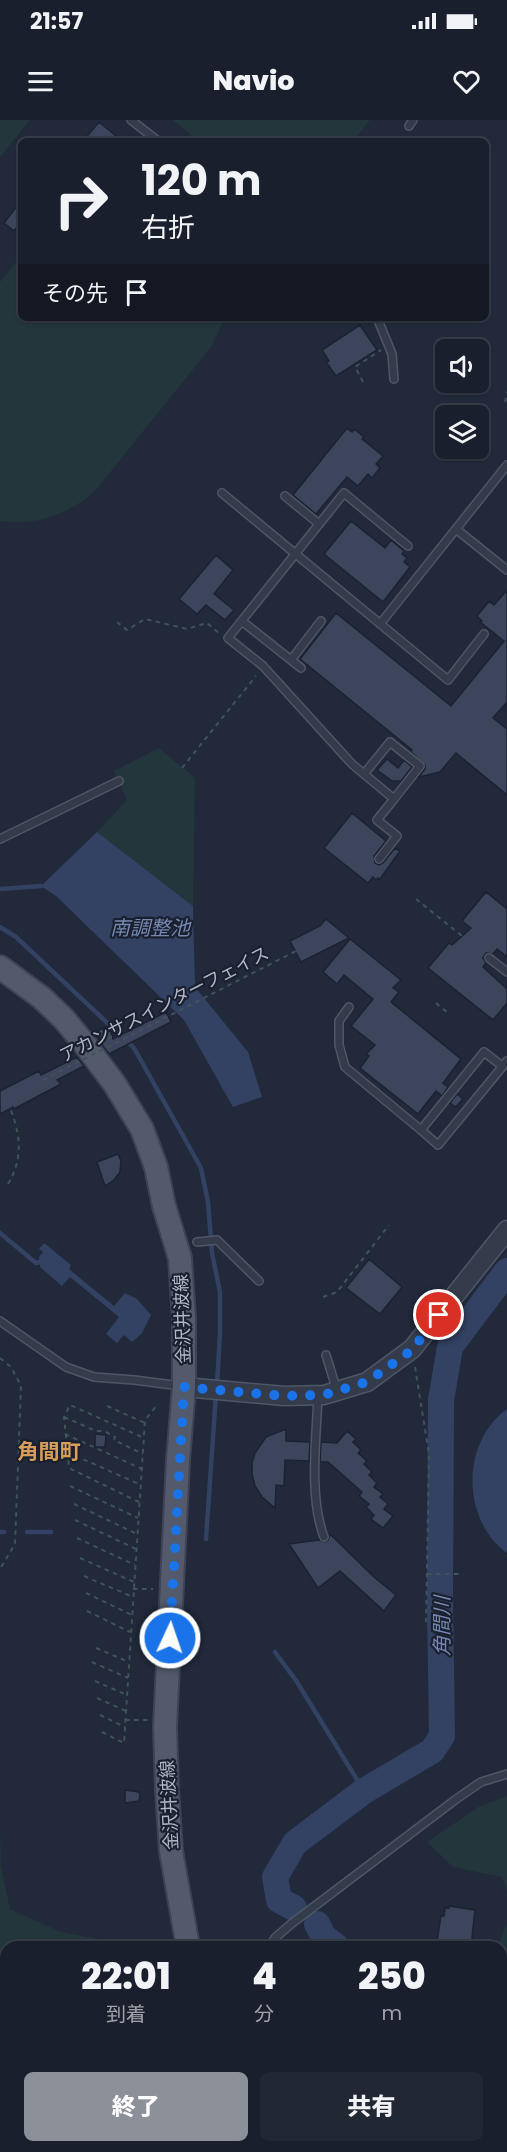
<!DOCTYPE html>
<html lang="ja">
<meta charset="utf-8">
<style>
:root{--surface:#191f2c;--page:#222734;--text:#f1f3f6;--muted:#9fa2a9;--line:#373d48;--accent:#8c9099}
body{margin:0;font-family:Poppins,"Noto Sans JP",sans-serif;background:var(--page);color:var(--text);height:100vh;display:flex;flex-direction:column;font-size:22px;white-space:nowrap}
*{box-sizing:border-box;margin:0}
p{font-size:20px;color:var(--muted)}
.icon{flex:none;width:33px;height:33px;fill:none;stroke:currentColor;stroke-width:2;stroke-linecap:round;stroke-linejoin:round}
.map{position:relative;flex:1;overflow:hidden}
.details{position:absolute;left:0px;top:1821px;width:507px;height:212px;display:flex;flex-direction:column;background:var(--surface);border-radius:18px 18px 0 0;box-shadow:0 2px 4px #0004,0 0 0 2px var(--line)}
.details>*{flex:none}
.banner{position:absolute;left:18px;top:18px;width:471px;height:183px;border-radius:9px;box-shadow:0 2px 4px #0004,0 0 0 2px var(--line);background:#191f2c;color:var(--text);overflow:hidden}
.tools{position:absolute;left:435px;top:219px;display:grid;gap:12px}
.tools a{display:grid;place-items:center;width:54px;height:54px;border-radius:9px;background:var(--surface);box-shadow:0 2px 4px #0004,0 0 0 2px var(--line);font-size:30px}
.pin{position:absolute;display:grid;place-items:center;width:51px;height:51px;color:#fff;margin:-26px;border:3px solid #fff;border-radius:50%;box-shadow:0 2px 6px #0007}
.me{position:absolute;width:66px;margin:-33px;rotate:3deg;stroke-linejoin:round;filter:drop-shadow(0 0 4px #0008)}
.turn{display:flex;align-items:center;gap:21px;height:126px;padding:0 24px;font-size:27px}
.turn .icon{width:78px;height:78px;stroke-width:2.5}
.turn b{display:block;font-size:42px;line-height:51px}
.then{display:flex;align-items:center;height:57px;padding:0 24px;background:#0003;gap:12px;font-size:22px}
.eta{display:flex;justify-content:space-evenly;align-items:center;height:102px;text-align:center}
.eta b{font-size:36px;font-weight:800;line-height:42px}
.primary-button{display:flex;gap:12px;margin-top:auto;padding:12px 24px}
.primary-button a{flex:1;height:69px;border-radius:9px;background:var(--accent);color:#fff;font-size:24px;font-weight:800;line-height:69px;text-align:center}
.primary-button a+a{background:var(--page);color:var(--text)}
.status{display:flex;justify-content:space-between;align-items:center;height:42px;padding:0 30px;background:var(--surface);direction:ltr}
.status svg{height:16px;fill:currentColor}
header{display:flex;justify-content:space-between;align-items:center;height:78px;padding:0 24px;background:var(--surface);font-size:27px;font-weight:800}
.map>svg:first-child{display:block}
</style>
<div class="status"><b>21:57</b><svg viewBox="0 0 49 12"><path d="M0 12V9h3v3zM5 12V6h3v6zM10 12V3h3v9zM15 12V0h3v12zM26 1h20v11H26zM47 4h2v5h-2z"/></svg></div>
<header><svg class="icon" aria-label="menu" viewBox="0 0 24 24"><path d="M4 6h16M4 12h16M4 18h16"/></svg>Navio<svg class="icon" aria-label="heart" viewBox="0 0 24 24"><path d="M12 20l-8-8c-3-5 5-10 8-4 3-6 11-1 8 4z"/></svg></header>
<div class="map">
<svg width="507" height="2032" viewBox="0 0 507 2032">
<rect width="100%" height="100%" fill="#21293b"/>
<!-- green -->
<path fill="#23363c" d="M 0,0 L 30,0 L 0,37 Z
M 173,0 L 370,0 L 353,21 L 198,21 Z
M 21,136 L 21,198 L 225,198 L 211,227 L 95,371 C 68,395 36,406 0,401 L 0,162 Z
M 159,628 L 195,658 L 193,786 L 97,712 L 127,680 L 114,651 Z
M 507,1676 L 507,1772 L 502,1757 L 453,1747 L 427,1722 L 480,1686 Z
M 0,1706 L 1,1746 L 10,1789 L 61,1812 L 113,1822 L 114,1827 L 6,1827 L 6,2026 L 174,2026 L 176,2032 L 0,2032 Z
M 507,1803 L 507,2032 L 295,2032 L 294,2027 L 501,2026 L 501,1827 L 497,1827 Z"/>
<!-- water -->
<path fill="#334263" d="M 97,712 L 193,786 L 195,867 L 248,932 L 262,977 L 233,987 L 184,900 L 56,776 L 41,766 Z
M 44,1123 L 71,1145 L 69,1149 L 114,1186 L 125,1173 L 137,1179 L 151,1195 L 142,1213 L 132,1222 L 124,1215 L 117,1223 L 106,1214 L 119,1197 L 70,1157 L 62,1166 L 40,1147 L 39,1137 L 43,1132 L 39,1129 Z
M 507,1289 L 507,1433 C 461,1400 461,1322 507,1289 Z"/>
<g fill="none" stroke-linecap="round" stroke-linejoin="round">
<!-- stream -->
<path stroke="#334263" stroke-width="4.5" d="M 0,769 L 41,766
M 0,807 L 16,817 L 134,928 L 201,1048 L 208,1082 L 212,1133 L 220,1172 L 220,1213 L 217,1265
M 0,1113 L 36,1143 L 40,1142
M 0,1412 L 4,1412
M 27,1412 L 51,1412
M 206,1419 L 216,1274
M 275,1532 L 297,1562 L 364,1671"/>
<!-- river -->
<path stroke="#334263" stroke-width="26" d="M 294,1788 L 279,1780 L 275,1757 L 295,1723 L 364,1671 L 432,1631 L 442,1616 L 440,1481 L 441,1280 L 450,1227 L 507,1151
M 317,1804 L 324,1817 L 337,1827
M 317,2026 L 318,2032"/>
</g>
<!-- building -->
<path fill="#3c455b" stroke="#1c2231" stroke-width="1.5" d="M 99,2 L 110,11 L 122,21 L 83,21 Z
M 21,81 L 21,102 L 14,111 L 4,103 Z
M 360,205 L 377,230 L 336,256 L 326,242 L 329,241 L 322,230 Z
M 347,308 L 352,312 L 354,309 L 364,317 L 362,319 L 383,336 L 376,344 L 380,348 L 372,358 L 368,354 L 358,366 L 347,357 L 316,394 L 293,375 Z
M 351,401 L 385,428 L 391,420 L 404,431 L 402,434 L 407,438 L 404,442 L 410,447 L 383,482 L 324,434 Z
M 216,435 L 233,450 L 214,474 L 234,490 L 225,500 L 206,485 L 197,494 L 179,479 Z
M 507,470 L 507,582 L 493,598 L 507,609 L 507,675 L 456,633 L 440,652 L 419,657 L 425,649 L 425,645 L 411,632 L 412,630 L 300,539 L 336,493 L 451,586 L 504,521 L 480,502 L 482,501 L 477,496 L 489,481 L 494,485 Z
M 387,639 L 398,648 L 404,640 L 412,647 L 401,661 L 392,661 L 377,650 Z
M 352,693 L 386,721 L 374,736 L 375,743 L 379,745 L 383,743 L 395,728 L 400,731 L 380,759 L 378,758 L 376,760 L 373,757 L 368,763 L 324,728 Z
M 486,772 L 507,789 L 507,837 L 497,829 L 493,834 L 486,833 L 483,838 L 486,843 L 483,847 L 507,869 L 507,883 L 493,900 L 428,848 L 449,823 L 452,825 L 471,808 L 462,801 Z
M 326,799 L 349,818 L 301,842 L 290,821 L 320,806 Z
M 350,819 L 401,860 L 393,868 L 399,872 L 391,882 L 461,939 L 443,963 L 448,967 L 442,976 L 436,971 L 418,994 L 360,948 L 369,936 L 366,934 L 375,925 L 351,906 L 373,879 L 344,855 L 337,864 L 323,852 Z
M 166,892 L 171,902 L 109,934 L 102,925 L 97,911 L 109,906 L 113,919 Z
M 77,937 L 84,946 L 57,960 L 61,964 L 14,989 L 13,987 L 0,994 L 0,971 L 39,951 L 41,955 Z
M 457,974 L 463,979 L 456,987 L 450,983 Z
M 118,1034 L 121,1041 L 120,1052 L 114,1060 L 105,1066 L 97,1042 Z
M 369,1139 L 402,1167 L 380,1194 L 346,1168 Z
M 286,1309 L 286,1321 L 310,1322 L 309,1341 L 285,1340 L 284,1366 L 276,1365 L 275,1388 L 262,1377 L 255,1366 L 252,1354 L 252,1343 L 255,1333 L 266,1317 Z
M 347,1311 L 356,1319 L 353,1322 L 361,1330 L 358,1333 L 367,1341 L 364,1344 L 372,1352 L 369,1355 L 377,1363 L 374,1367 L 383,1374 L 380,1377 L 388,1384 L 384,1389 L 393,1396 L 383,1408 L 371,1399 L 374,1395 L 366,1387 L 369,1384 L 359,1376 L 362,1372 L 328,1342 L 320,1342 L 321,1322 L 337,1323 Z
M 95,1314 L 106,1315 L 105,1327 L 95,1327 Z
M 330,1414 L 374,1457 L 396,1475 L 384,1491 L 340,1451 L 318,1468 L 289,1424 L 319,1420 L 325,1422 L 328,1420 Z
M 125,1670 L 139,1672 L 140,1676 L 139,1681 L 125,1683 Z
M 449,1786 L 475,1790 L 471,1827 L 436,1827 L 441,1796 L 444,1796 L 445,1788 L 449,1788 Z"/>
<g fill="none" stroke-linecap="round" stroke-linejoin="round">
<defs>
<path id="service" d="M 131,0 L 158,21
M 409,6 L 413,0
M 375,198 L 378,200 L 392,234 L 394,259
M 222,373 L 448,560 L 484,514
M 285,376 L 319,404
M 456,409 L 507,450
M 243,502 L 301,548
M 380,504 L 507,345
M 291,540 L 321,501
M 364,654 L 390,622 L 420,646 L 394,679
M 0,719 L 119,661
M 379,739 L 397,716 L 377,700 L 394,679 L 352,644 L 263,546 L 228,518 L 344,373 L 408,426
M 489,838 L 507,852
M 349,887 L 339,901 L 339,925 L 345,947 L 421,1010
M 502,946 L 484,932 L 421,1010 L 438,1025 L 507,941
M 197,1122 L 217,1120 L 259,1161
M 0,1201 L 66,1247 L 94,1257 L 134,1260 L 181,1266
M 326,1235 L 337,1271
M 318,1277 C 316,1320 309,1378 324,1417
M 269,1827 L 275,1818 L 291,1804 L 455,1680 L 481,1662 L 507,1654"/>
<path id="tertiary" d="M 184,1267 L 284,1276 L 324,1275 L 367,1262 L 412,1229 L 507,1110"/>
<path id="primary" d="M 0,847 L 42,878 L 64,899 L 83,922 L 114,963 L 142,1009 L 156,1047 L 164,1086 L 180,1138 L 184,1199 L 184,1267 L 178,1340 L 165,1607 L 167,1670 L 171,1731 L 188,1827
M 233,2026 L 235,2032"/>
</defs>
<!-- service casing -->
<use href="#service" stroke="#4f5666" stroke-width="10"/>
<!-- tertiary casing -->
<use href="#tertiary" stroke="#4f5666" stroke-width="21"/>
<!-- primary casing -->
<use href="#primary" stroke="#3e4454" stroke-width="26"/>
<!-- path -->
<path stroke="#405359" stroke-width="2" stroke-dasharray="4.5 4.5" stroke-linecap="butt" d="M 363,262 L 355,247 L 381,230
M 505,282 L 507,272
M 117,502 L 127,510 L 145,499 L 187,509 L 207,503 L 220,514
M 182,648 L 256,556
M 416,779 L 462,816
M 436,883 L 448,893
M 101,914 L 100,912 L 108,909 L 111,917 L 104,920
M 101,914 L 107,910 L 110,917 L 103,920
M 102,916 L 101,913 L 107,910 L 109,917 L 103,919
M 8,1064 C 23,1039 21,1015 10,988
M 323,1177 L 337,1172 L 389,1105
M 0,1238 L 11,1247 L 21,1266 L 15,1424 L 0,1449
M 415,1247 L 429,1334 L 426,1505
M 107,1286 L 145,1303
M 64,1297 L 96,1311 L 104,1311 L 115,1317 L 114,1320 L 143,1334
M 65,1314 L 142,1349
M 67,1332 L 141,1365
M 70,1366 L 138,1398
M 139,1382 L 69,1348 L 64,1297 L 70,1285 L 144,1318
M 74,1384 L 137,1414
M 75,1400 L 136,1429
M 77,1418 L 135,1445
M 80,1438 L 134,1462
M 427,1454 L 460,1454
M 84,1456 L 133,1477
M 133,1469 L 153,1469
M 86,1473 L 132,1495
M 87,1491 L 130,1512
M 96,1528 L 129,1542
M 92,1542 L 128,1558
M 95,1561 L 127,1575
M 97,1578 L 126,1591
M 100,1595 L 125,1607
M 125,1600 L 148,1600
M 102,1612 L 124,1623 L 145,1300 L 157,1285
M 290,2026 L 291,2032"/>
<!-- service -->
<use href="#service" stroke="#343b4b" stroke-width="7"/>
<!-- tertiary -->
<use href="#tertiary" stroke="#343b4b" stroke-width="18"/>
<!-- primary -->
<use href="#primary" stroke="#525a6b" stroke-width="22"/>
<!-- path-bridge -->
<path stroke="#405359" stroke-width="2" stroke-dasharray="4.5 4.5" stroke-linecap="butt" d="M 103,919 L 107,927
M 43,960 L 296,831"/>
</g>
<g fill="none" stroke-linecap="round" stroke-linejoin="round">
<!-- route -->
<path stroke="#1a73e8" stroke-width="10" stroke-dasharray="0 18" d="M 170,1518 L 184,1267 L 284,1276 L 324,1275 L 367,1262 L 412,1230 L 439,1195"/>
</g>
<g text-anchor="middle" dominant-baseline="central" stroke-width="4.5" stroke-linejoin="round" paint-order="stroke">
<!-- street labels -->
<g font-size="18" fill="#afb6c7" stroke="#1a202f">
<text transform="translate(164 884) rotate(-27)">アカンサスインターフェイス</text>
<text transform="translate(182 1199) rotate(-92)">金沢井波線</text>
<text transform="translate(169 1685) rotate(-93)">金沢井波線</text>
</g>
<!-- water labels -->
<g font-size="20" font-style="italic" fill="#7588b1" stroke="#1a202f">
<text x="150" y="808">南調整池</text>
<text transform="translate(442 1506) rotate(-90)">角間川</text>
</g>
<!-- quarter labels -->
<g font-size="21" font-weight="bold" fill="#d89e59" stroke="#1a202f">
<text x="49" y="1331">角間町</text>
</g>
</g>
</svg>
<div class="tools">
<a><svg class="icon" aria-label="sound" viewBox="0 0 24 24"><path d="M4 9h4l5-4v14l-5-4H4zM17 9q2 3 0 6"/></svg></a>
<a><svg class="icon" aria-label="layers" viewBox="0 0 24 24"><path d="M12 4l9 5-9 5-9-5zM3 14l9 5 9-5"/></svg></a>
</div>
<div class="pin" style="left:439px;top:1195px;background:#d93025"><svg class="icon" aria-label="arrive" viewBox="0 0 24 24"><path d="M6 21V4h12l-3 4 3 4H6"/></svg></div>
<svg class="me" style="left:170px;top:1518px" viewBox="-20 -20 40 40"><circle r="17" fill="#1a73e8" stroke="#fff" stroke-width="3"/><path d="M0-11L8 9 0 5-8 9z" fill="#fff"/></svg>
<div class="banner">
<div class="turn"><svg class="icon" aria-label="right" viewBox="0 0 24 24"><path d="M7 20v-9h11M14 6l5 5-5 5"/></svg><div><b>120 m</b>右折</div></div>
<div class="then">その先<svg class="icon" aria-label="arrive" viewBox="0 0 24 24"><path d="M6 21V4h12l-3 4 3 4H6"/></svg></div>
</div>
<section class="details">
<div class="eta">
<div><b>22:01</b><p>到着</p></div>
<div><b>4</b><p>分</p></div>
<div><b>250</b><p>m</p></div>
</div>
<div class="primary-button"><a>終了</a><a>共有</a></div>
</section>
</div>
